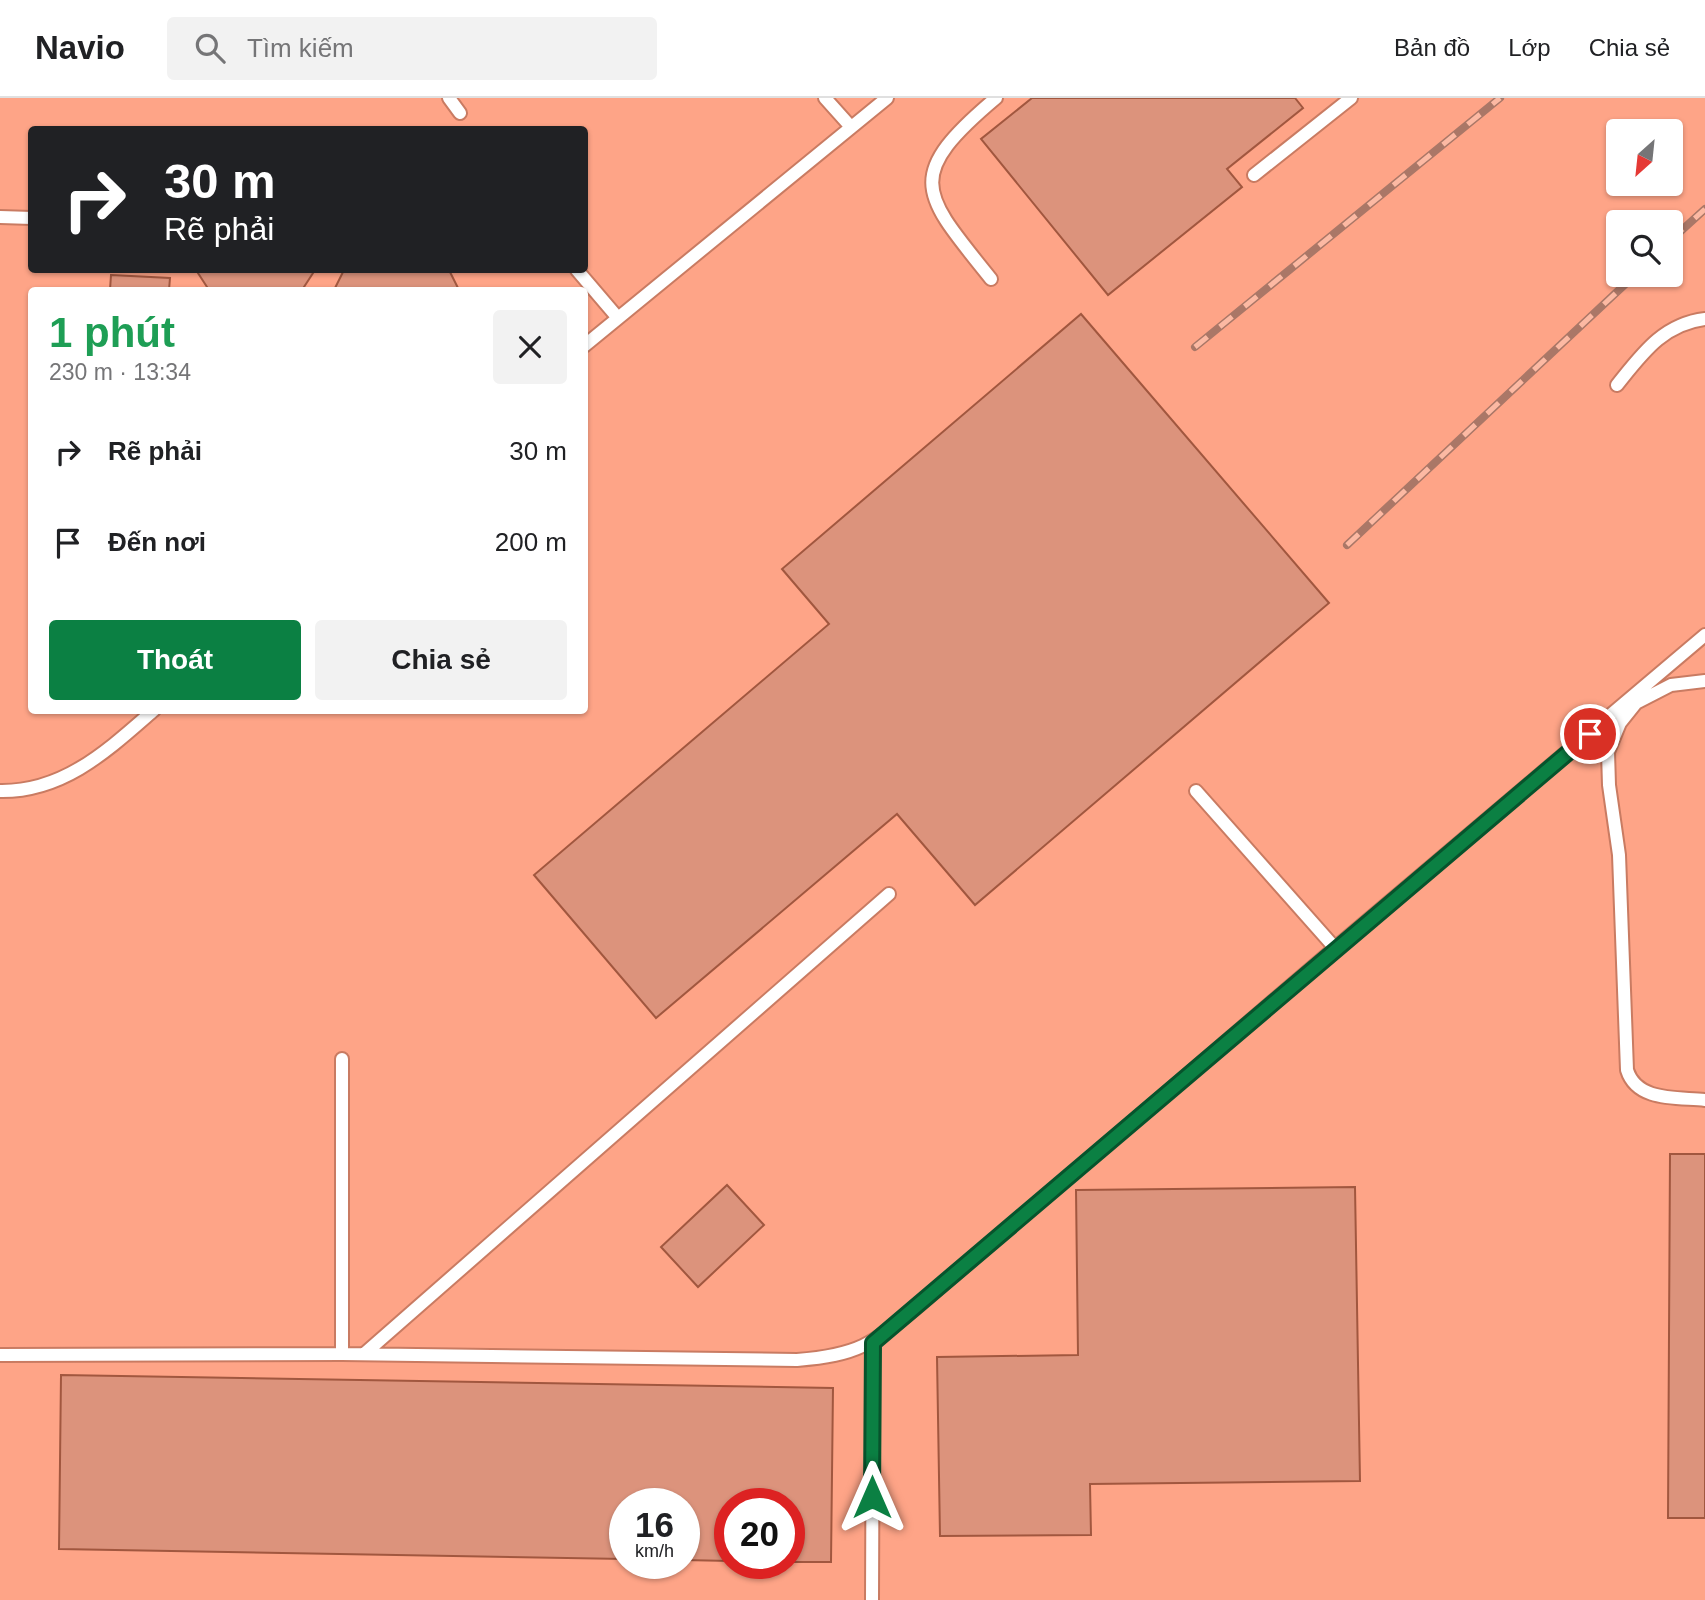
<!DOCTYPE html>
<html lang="vi">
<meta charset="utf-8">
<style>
:root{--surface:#fff;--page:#f2f2f2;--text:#202124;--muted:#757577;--line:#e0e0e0;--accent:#0b8043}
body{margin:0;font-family:Arial,sans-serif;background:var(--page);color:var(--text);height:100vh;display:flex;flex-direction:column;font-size:26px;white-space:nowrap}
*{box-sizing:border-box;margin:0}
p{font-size:23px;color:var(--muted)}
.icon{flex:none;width:38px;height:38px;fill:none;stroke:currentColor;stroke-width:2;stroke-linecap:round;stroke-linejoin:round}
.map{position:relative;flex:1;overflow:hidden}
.details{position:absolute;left:28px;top:189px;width:560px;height:427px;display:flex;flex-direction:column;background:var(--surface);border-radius:7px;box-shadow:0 2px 5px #0004}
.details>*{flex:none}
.top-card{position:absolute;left:28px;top:28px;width:560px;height:147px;border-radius:7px;box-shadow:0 2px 5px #0004;background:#202124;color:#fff;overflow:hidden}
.needle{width:46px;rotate:207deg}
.tools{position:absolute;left:1606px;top:21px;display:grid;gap:14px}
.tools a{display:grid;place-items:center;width:77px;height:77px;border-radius:7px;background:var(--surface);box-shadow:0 2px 5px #0004;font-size:35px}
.speed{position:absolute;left:609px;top:1390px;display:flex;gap:14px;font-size:35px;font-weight:700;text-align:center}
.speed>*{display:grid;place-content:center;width:91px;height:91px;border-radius:50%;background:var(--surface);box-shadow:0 2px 5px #0004;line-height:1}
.speed small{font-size:18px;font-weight:400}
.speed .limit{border:10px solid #d22;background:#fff;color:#111}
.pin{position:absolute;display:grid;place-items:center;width:60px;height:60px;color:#fff;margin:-30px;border:4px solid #fff;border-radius:50%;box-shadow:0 2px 7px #0007}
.me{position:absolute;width:77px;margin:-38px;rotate:0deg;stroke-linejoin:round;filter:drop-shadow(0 0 5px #0008)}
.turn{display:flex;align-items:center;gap:24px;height:147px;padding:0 21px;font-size:32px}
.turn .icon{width:91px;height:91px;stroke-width:2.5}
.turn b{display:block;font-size:49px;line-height:60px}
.round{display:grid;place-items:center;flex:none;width:74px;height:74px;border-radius:7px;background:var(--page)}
.head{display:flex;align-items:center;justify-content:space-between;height:119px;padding:0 21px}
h1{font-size:42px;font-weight:600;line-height:52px;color:#1e9e55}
.action{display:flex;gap:14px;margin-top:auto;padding:14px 21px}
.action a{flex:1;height:80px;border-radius:7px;background:var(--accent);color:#fff;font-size:28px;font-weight:600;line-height:80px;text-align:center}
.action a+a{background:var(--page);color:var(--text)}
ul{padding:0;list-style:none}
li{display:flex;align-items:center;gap:21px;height:91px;padding:0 21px}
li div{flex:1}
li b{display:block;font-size:26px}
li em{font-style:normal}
header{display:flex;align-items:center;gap:42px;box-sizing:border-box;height:98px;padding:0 35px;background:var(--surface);border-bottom:2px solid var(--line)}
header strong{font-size:33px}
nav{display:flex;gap:38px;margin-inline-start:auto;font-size:24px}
.search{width:490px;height:63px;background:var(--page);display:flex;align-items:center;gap:18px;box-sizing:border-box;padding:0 24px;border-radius:7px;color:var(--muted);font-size:26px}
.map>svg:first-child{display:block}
</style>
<header>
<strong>Navio</strong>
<div class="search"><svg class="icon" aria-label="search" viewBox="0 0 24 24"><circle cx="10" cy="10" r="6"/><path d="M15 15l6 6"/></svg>Tìm kiếm</div>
<nav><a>Bản đồ</a><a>Lớp</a><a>Chia sẻ</a></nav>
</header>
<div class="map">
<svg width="1705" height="1502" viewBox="0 0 1705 1502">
<rect width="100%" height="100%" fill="#fcb9a3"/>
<!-- built -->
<path fill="#fea487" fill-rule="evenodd" d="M 0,0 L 1705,0 L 1705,1502 L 0,1502 ZM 32,32 L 584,32 L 584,172 L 32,172 ZM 1619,33 L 1671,33 L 1671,86 L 1619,86 ZM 1619,124 L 1671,124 L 1671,177 L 1619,177 ZM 32,192 L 584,192 L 584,612 L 32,612 ZM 625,1405 L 684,1405 L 684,1465 L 625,1465 ZM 730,1405 L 789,1405 L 789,1465 L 730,1465 Z"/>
<!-- building -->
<path fill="#dc937c" stroke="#a1573f" stroke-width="2" d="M 1032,0 L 1295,0 L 1303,10 L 1227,71 L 1242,89 L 1108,197 L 981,41 Z
M 196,172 L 315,172 L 302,192 L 209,192 Z
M 344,172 L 449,172 L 459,192 L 334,192 Z
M 111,177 L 170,180 L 169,192 L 110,192 Z
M 1081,216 L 1329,505 L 975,807 L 897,716 L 656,920 L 534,777 L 829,526 L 782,471 Z
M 1670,1056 L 1705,1056 L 1705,1420 L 1668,1420 Z
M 727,1087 L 764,1127 L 698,1189 L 661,1149 Z
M 1355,1089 L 1360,1383 L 1090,1386 L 1091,1437 L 940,1438 L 937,1259 L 1078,1257 L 1076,1092 Z
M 61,1277 L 833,1290 L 831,1464 L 789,1464 L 789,1405 L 730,1405 L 730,1463 L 684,1462 L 684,1405 L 625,1405 L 625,1461 L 59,1451 Z"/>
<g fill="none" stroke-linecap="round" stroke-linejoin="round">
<defs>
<path id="lane" d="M 449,0 L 460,15
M 825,0 L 851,29
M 1254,77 L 1351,0
M 0,119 L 32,120
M 577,172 L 618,220
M 991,181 C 922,95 902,79 996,0
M 584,248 L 887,0
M 1617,287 C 1642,256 1663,226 1705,221
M 1705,583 L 1671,587 L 1636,605 L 1620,625 L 1608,654 L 1609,687 L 1619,757 L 1627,972 C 1637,1004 1677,999 1705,1002
M 0,693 C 64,694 108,652 154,612
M 1196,693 L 1335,850
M 342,1256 L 342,961
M 364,1256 L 889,796
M 0,1257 L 342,1256 L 797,1262 C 858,1257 871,1247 917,1209 L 1335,850 L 1705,537
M 872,1502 L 873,1245"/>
</defs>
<!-- lane casing -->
<use href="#lane" stroke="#c97b62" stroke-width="16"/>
<!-- lane -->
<use href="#lane" stroke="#fff" stroke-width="12"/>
<defs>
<path id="rail" d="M 1671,142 L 1705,111
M 1195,249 L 1500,0
M 1347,447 L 1635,177"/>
</defs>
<!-- rail casing -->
<use href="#rail" stroke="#aa7767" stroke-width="8"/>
<!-- rail -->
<use href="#rail" stroke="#fcb9a3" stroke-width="5" stroke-dasharray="16" stroke-linecap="butt"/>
</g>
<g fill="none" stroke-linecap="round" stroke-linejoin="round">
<defs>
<path id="route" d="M 872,1399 L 873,1245 L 1590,636"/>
</defs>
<!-- route casing -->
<use href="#route" stroke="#07532c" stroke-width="18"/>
<!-- route -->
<use href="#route" stroke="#0b8043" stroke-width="12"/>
</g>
</svg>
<div class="tools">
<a><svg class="needle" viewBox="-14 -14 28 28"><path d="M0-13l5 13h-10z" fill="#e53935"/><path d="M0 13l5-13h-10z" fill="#757577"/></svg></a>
<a><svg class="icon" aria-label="search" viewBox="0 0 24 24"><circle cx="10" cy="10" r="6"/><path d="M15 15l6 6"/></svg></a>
</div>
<div class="speed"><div>16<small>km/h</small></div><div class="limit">20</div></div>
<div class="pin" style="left:1590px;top:636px;background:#d93025"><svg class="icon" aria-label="arrive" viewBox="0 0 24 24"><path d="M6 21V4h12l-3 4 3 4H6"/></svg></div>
<svg class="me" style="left:872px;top:1399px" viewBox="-20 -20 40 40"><path d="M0-17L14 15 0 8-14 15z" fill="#0b8043" stroke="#fff" stroke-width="4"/></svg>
<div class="top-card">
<div class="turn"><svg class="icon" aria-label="right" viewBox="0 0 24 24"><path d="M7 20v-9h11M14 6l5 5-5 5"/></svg><div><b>30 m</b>Rẽ phải</div></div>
</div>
<section class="details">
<div class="head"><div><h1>1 phút</h1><p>230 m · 13:34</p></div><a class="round"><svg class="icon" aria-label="close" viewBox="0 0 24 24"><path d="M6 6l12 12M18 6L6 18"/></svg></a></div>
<ul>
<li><svg class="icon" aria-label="right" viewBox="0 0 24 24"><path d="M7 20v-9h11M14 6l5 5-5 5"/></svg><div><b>Rẽ phải</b></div><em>30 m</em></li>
<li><svg class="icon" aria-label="arrive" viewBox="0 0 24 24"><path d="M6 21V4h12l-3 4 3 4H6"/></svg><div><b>Đến nơi</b></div><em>200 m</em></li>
</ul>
<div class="action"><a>Thoát</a><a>Chia sẻ</a></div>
</section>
</div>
